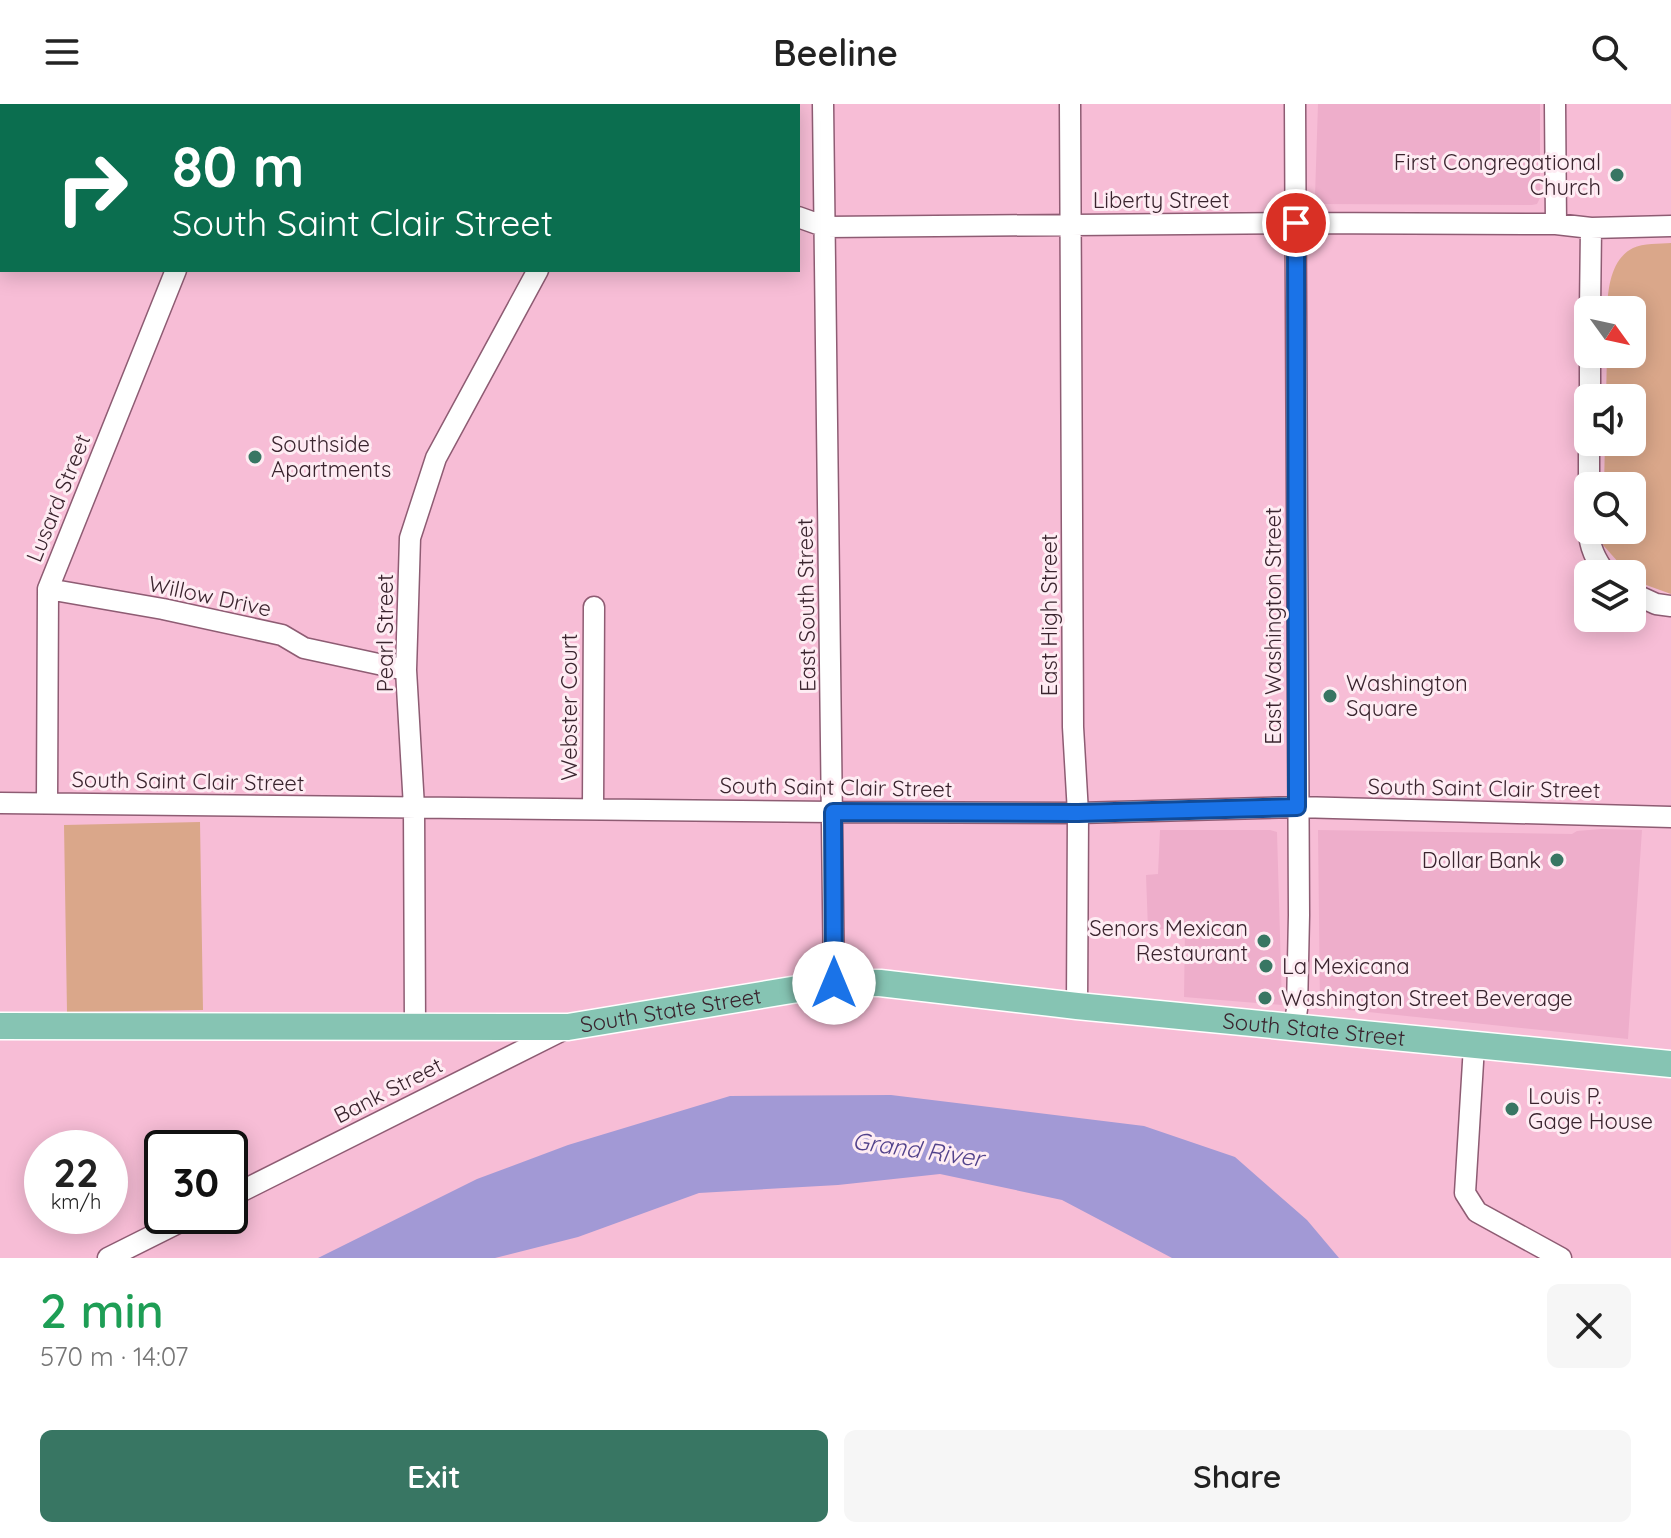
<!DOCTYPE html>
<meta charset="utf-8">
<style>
:root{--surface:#fff;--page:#f6f6f6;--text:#222;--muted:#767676;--accent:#387663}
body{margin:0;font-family:Quicksand,sans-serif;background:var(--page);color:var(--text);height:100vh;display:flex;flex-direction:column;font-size:30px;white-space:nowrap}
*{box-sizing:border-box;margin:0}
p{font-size:26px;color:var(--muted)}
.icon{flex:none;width:44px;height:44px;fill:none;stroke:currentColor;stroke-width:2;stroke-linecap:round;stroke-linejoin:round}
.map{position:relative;height:1154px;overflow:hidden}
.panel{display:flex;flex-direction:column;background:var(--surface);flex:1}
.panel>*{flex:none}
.top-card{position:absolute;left:0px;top:0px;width:800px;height:168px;box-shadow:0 4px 20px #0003;background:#0b6e4f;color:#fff;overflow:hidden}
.needle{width:52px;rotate:123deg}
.fabs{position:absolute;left:1574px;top:192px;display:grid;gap:16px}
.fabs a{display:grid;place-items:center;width:72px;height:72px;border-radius:12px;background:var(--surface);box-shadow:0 4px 20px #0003;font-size:40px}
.speed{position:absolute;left:24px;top:1026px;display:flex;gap:16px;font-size:40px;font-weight:700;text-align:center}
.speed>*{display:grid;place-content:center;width:104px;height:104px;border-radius:50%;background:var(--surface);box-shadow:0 4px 20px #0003;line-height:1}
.speed small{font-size:20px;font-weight:400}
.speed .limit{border:4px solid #111;border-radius:12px;background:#fff;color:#111}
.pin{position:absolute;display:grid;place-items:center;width:68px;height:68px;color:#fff;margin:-34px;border:4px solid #fff;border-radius:50%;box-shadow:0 2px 8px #0007}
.me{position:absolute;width:88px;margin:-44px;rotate:0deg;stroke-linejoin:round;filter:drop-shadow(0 0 6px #0008)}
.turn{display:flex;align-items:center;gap:28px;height:168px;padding:0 40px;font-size:36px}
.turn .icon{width:104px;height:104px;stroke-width:2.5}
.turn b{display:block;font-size:56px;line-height:68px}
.round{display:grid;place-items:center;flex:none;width:84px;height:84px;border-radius:12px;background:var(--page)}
.overview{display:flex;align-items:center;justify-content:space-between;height:136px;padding:0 40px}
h1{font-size:48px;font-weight:600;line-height:60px;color:#1e9e55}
.button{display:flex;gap:16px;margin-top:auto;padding:16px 40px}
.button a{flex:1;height:92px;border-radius:12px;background:var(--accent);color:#fff;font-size:32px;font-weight:600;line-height:92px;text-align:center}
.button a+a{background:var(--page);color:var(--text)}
header{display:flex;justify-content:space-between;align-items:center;height:104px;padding:0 40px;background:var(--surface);font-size:36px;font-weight:600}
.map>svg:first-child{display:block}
</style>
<header><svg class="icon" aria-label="menu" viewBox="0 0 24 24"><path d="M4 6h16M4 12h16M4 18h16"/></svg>Beeline<svg class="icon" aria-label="search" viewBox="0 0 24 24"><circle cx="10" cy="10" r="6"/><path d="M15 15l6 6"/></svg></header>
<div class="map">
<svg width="1671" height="1154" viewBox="0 0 1671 1154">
<rect width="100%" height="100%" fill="#f7bdd6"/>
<!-- built -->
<path fill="#eeaecb" d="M 1318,0 L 1540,0 L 1540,94 L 1537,100 L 1532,101 L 1320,100 L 1315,92 Z
M 1601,725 L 1642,726 L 1628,935 L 1320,903 L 1318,726 L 1572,730 L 1577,727 Z
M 1160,726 L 1270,726 L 1277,728 L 1282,901 L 1184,893 L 1185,825 L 1148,825 L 1146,771 L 1158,770 Z"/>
<!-- green -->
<path fill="#daa78a" d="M 1671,139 L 1671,490 L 1635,477 L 1603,441 L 1604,426 L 1632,426 L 1632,382 L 1604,382 L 1605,338 L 1632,338 L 1632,294 L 1606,294 L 1607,250 L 1632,250 L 1632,206 L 1607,206 C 1608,184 1611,155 1633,144 C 1643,139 1660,140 1671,139 Z
M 200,718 L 203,906 L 67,908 L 64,721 Z"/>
<!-- water -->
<path fill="#a299d5" d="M 891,991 L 1144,1022 L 1235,1053 L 1307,1116 L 1339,1154 L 1172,1154 L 1062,1096 L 940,1070 L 838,1081 L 699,1089 L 578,1133 L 495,1154 L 318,1154 L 477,1075 L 568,1041 L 730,992 Z"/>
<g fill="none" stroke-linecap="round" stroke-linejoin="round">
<defs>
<path id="minor" d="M 106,0 L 112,2
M 508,0 L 512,2
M 823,0 L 834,879
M 1070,0 L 1073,623 L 1078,709 L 1077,902
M 1555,0 L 1556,120
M 139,2 L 142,0
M 244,2 L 245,0
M 798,113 L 826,123 L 1296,119 L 1556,120 L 1591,124 L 1671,122
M 1590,206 L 1591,124
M 1590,294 L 1590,250
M 1589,382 L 1589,338
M 1589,426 C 1589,443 1596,456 1606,470
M 48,485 L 163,505 L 282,531 L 304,544 L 406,566
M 1632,489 L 1656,500 L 1671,502
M 0,699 L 833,708 L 1078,709 L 1297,703 L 1671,713
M 47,699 L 48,485 L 176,166
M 593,704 L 594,503
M 415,922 L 414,703 L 406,566 L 410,434 L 436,354 L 538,166
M 1294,924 L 1297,905 L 1299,811 L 1295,0
M 1474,942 L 1465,1089 L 1477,1108 L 1561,1154
M 230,1093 L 565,925
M 108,1154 L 192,1112"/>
<g id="major">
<path id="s1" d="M 0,922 L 568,923 L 834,879 L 880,879 L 1077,902 L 1671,960"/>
</g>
</defs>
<!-- minor casing -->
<use href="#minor" stroke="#8e5c73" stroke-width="23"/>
<!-- major casing -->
<use href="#major" stroke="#fff" stroke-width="29"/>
<!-- minor -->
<use href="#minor" stroke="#fff" stroke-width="20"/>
<!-- major -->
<use href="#major" stroke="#86c4b3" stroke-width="26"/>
</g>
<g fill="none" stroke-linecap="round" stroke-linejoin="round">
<defs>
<path id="route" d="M 834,879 L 833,708 L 1078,709 L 1297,703 L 1296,119"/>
</defs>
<!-- route casing -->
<use href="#route" stroke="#114b97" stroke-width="20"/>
<!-- route -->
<use href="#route" stroke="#1a73e8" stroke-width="14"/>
</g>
<!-- markers -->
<g fill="#387663" stroke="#feecf3" stroke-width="3">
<circle cx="1617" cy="71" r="8"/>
<circle cx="255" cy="353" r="8"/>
<circle cx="1330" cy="592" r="8"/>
<circle cx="1557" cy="756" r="8"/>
<circle cx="1264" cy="837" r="8"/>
<circle cx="1266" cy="862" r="8"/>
<circle cx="1265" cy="894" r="8"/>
<circle cx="1512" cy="1005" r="8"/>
</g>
<g text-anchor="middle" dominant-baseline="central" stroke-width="6" stroke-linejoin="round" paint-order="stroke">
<!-- poi labels -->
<g font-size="22" fill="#3a242e" stroke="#feecf3" text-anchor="start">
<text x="1601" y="58" text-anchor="end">First Congregational<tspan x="1601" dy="25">Church</tspan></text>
<text x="271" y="340">Southside<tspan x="271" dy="25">Apartments</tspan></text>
<text x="1346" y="579">Washington<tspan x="1346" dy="25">Square</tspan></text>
<text x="1541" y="756" text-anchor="end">Dollar Bank</text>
<text x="1248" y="824" text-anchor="end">Senors Mexican<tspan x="1248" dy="25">Restaurant</tspan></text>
<text x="1282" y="862">La Mexicana</text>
<text x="1281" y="894">Washington Street Beverage</text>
<text x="1528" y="992">Louis P.<tspan x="1528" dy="25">Gage House</tspan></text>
</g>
<!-- street labels -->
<g font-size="22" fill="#3a242e" stroke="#feecf3">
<text x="1161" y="96">Liberty Street</text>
<text transform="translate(58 394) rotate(-68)">Lusard Street</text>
<text transform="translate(210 492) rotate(12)">Willow Drive</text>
<text transform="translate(806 501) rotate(-91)">East South Street</text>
<text transform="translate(1049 511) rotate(-90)">East High Street</text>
<text transform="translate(1273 522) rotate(-90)">East Washington Street</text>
<text transform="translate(385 529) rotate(-90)">Pearl Street</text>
<text transform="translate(569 603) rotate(-90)">Webster Court</text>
<text transform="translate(188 677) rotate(1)">South Saint Clair Street</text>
<text transform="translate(836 683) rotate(1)">South Saint Clair Street</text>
<text transform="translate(1484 684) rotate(1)">South Saint Clair Street</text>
<text stroke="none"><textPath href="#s1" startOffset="672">South State Street</textPath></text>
<text stroke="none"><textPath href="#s1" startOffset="1320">South State Street</textPath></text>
<text transform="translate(388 986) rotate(-27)">Bank Street</text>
</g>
<!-- water labels -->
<g font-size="24" font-style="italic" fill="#52428b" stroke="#feecf3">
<text transform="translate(918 1045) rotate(8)">Grand River</text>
</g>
</g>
</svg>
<div class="fabs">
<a><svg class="needle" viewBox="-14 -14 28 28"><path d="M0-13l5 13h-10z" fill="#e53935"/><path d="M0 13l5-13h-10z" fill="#767676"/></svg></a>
<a><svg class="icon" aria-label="sound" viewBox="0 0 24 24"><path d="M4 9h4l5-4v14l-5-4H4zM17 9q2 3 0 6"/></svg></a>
<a><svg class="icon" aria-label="search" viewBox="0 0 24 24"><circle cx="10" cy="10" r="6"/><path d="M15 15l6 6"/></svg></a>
<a><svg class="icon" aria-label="layers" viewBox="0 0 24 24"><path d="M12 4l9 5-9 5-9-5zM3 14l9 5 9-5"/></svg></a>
</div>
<div class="speed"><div>22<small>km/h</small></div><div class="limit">30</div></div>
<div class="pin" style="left:1296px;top:119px;background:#d93025"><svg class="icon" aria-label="arrive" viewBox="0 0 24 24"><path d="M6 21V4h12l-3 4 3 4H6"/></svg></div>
<svg class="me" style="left:834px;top:879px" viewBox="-20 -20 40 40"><circle r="19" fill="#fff"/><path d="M0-13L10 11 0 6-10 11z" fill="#1a73e8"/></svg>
<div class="top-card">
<div class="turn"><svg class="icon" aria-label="right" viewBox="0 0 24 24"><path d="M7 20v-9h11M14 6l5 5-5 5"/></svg><div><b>80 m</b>South Saint Clair Street</div></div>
</div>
</div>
<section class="panel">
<div class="overview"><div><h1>2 min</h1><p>570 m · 14:07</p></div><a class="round"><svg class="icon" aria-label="close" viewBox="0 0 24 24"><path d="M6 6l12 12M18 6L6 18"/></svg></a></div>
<div class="button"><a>Exit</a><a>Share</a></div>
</section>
